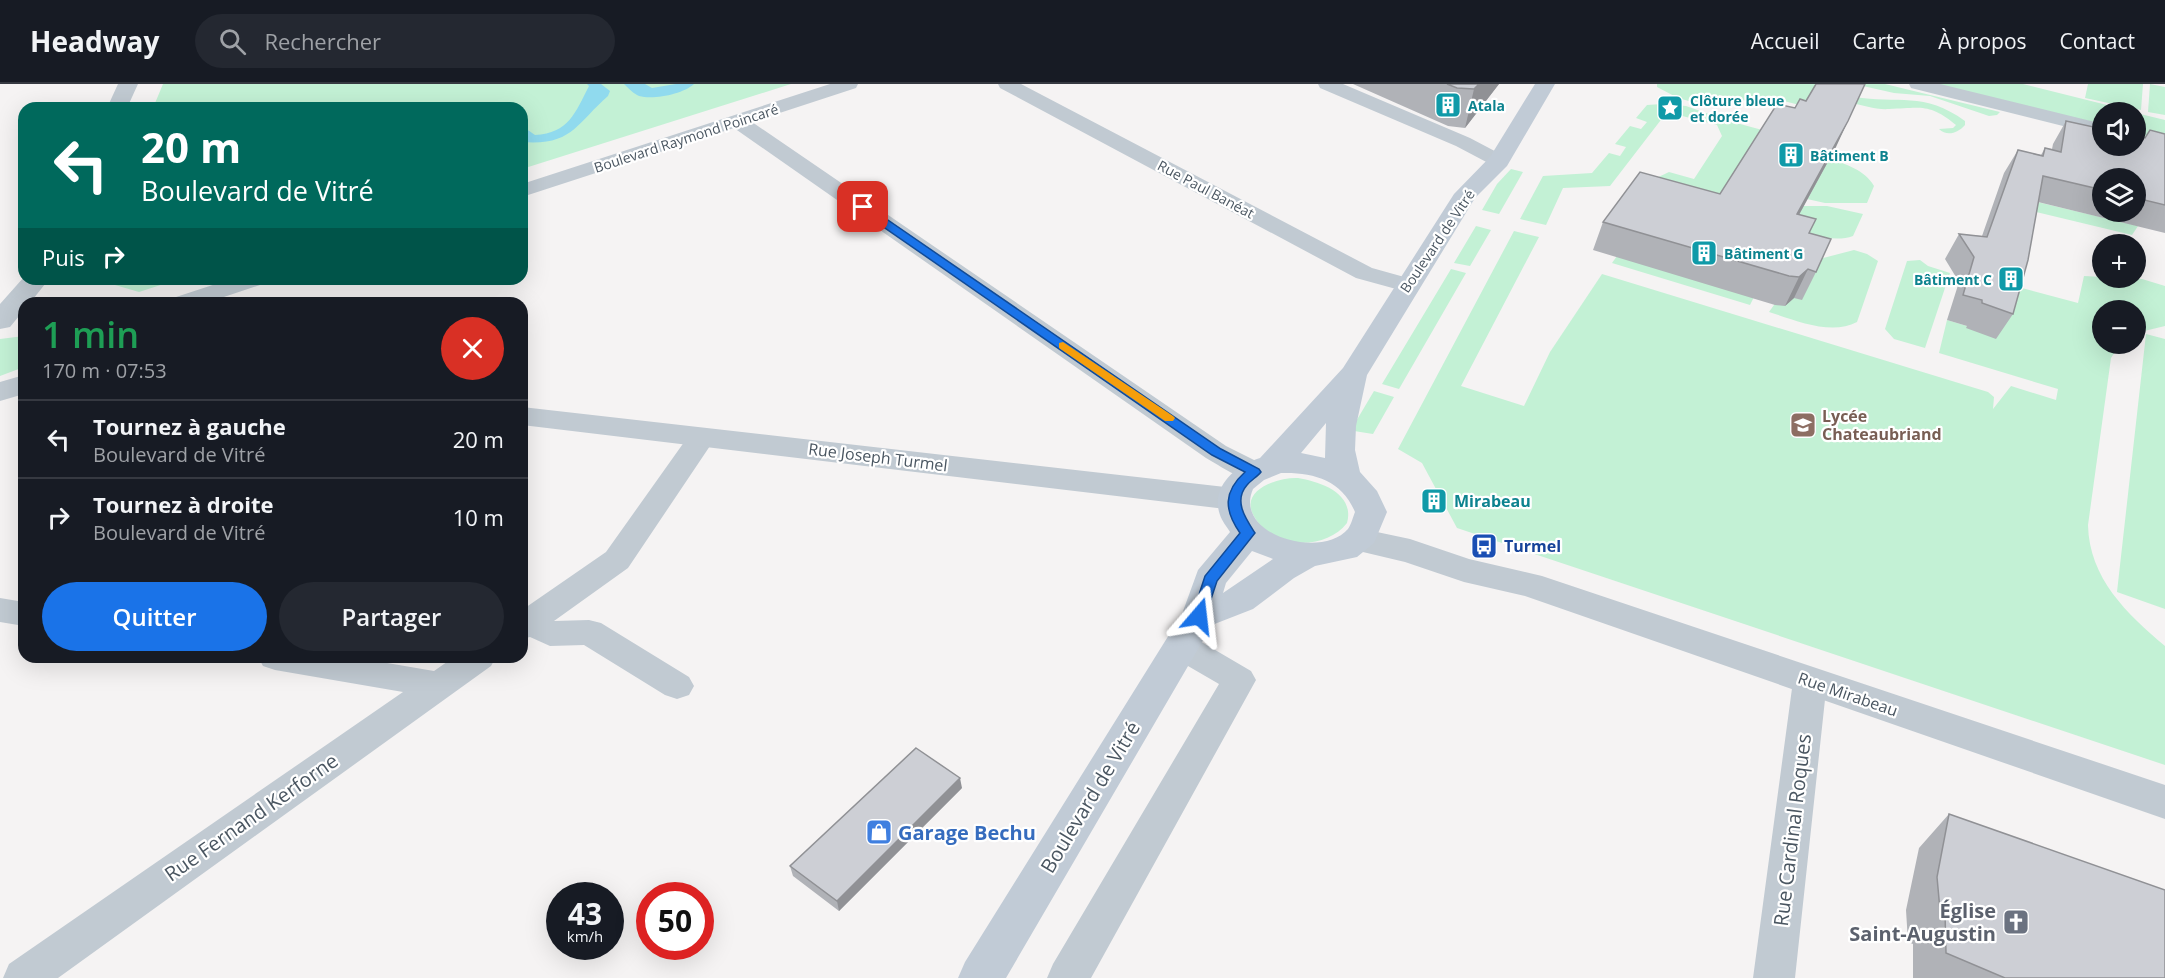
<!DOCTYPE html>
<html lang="fr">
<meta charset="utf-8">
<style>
:root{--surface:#171b24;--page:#242831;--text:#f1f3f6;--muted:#9ea1a6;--line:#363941;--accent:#1a73e8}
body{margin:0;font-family:"Open Sans",sans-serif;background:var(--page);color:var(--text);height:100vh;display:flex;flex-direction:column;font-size:22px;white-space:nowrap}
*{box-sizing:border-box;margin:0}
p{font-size:20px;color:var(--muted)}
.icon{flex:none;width:33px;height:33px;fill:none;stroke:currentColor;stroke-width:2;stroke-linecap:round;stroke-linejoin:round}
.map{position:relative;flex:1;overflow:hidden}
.details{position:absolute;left:18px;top:213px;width:510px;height:366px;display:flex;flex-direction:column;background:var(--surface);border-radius:18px;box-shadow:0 6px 24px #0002}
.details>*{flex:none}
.guide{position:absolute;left:18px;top:18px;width:510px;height:183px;border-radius:18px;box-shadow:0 6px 24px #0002;background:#00695c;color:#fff;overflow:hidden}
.fabs{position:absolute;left:2092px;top:18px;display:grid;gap:12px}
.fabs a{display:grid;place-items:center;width:54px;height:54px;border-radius:50%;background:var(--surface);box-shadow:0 6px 24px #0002;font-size:30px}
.speed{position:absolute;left:546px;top:798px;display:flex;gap:12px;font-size:30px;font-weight:700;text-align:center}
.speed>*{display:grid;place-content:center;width:78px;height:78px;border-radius:50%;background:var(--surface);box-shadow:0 6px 24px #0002;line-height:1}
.speed small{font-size:15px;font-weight:400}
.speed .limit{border:9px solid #d22;background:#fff;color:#111}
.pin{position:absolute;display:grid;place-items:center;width:51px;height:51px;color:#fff;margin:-26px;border-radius:12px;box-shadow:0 3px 9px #0006}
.me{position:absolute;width:66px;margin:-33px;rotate:17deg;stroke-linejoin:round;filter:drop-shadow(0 0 4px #0008)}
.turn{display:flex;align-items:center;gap:21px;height:126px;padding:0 24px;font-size:27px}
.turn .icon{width:78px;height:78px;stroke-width:2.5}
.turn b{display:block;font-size:42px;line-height:51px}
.then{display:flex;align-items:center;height:57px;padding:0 24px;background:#0003;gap:12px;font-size:22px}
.round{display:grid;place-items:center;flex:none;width:63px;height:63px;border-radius:32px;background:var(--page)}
.summary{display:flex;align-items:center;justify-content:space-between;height:102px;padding:0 24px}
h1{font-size:36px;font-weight:600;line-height:45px;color:#1e9e55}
.button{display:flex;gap:12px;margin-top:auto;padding:12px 24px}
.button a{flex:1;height:69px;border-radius:36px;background:var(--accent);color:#fff;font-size:24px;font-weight:600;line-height:69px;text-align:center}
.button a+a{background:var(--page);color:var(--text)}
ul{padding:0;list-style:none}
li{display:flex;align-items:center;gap:18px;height:78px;padding:0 24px;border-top:2px solid var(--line)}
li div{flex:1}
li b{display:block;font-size:22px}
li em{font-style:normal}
header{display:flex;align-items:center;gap:36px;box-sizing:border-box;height:84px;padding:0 30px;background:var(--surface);border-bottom:2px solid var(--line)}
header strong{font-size:28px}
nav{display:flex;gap:33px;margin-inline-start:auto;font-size:21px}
.search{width:420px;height:54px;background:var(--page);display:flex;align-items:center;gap:15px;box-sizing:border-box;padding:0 21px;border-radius:33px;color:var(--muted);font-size:22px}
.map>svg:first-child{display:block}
</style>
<header>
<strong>Headway</strong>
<div class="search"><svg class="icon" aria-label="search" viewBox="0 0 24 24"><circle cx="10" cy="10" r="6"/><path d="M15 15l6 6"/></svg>Rechercher</div>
<nav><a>Accueil</a><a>Carte</a><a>À propos</a><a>Contact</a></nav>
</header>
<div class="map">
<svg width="2165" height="894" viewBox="0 0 2165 894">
<rect width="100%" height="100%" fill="#f5f3f3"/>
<!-- green -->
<path fill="#c3f1d5" d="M 163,0 L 791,0 L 522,85 L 522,24 L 153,24 Z
M 1657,0 L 1820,0 L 1807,23 L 1784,17 L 1779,24 L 1719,11 L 1710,23 L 1678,14 L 1657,3 Z
M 1854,0 L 1885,0 L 2000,28 L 1997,31 L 1989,32 L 1930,12 L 1894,9 Z
M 1934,0 L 2023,0 L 2135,28 L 2103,28 L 2103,41 Z
M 2088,0 L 2143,0 L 2141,26 L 2085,14 Z
M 2150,0 L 2165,3 L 2165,31 L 2148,28 Z
M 1854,13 C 1898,20 1924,7 1965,37 L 1965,41 C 1958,49 1947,53 1939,45 L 1953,44 L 1956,41 C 1929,19 1921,24 1889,25 C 1876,26 1863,21 1851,19 Z
M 1662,20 L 1686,22 L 1729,37 L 1766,47 L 1721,119 L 1650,97 L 1669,88 L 1694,95 L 1722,52 L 1717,41 L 1667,28 L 1610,102 L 1563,104 L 1546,141 L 1520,135 L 1543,92 L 1592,89 L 1609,69 L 1620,72 L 1626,63 L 1615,60 L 1630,42 L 1641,45 L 1647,38 L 1636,34 L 1647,21 Z
M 2136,29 L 2165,36 L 2165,58 L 2136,50 Z
M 1829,75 C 1846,80 1865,86 1874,102 L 1867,119 L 1825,119 L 1807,115 Z
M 1511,85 L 1523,88 L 1499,130 L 1482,126 L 1497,100 Z
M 2008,111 L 2138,142 L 2132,151 L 2003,120 Z
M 1803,122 L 1827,122 L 1863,130 L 1853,152 C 1831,160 1803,147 1781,141 Z
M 1476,142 L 1491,146 L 1470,182 L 1454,179 Z
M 1514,147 L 1539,153 L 1461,302 L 1524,322 L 1550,268 L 1602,190 L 1988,308 L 1994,313 L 1993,325 L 2011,302 L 2056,316 L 2058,305 L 1939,269 L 1947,236 L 1967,242 L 1967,244 L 2011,201 L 2078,219 L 2084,192 L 2142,195 L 2165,202 L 2165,242 L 2136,249 L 2136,226 L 2103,226 L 2103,260 L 2120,260 L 2111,274 L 2088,441 C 2089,494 2127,530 2165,562 L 2165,681 L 1457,444 L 1422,379 L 1398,365 Z
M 1854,166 L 1867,170 L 1878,177 L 1857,238 C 1831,252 1795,236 1769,228 L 1804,179 Z
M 1617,172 L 1754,213 L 1750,221 L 1612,179 Z
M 1920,176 L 1928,182 L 1950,189 L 1925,264 L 1894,255 L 1885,245 L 1907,177 Z
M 1451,185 L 1466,189 L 1399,305 L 1382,300 Z
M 82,195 L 179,195 L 139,208 L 115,201 L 81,197 Z
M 2146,250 L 2165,255 L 2165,525 L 2117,508 Z
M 24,252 L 24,283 L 0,292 L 0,255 Z
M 1374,307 L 1394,313 L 1373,350 L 1354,347 L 1355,339 Z
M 1298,394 C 1322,398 1355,410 1347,439 C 1325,467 1274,465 1255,434 C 1237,406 1278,393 1298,394 Z"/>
<!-- water -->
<path fill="#90daee" d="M 587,0 L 601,0 L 610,7 L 608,12 C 576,40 572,62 522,58 L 522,42 L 535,51 C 569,49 575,29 589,2 Z
M 624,0 L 645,0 L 652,4 L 676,0 L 694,0 C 683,10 654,16 639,12 C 634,10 628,4 624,0 Z"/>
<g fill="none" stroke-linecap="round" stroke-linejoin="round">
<!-- minor -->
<path fill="#c1cad2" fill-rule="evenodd" d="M 830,0 L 858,0 L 856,4 L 752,38 L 1226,362 L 1264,381 L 1268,388 L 1264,395 C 1244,400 1224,384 1206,374 L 734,44 L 522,113 L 522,100 Z
M 998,0 L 1021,0 L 1372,184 L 1415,196 L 1419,201 L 1415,206 L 1407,208 L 1356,194 L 1000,4 Z
M 1318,0 L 1343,0 L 1470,54 L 1506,73 L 1509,77 L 1506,81 L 1492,81 L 1456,62 L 1320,4 Z
M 1909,0 L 1940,0 L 2103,40 L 2103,52 L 1911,4 Z
M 231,195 L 267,195 L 263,200 L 206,219 L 170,219 L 173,214 Z
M 702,344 L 712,347 L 716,353 L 628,484 L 554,537 L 589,536 L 601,539 L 689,593 L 694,602 L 689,611 L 677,615 L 665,611 L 584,561 L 550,562 L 530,553 L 522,555 L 522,526 L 606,468 L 692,347 Z
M 0,514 L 24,518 L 24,542 L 0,538 Z
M 1181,549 L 1193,553 L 1251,587 L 1256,596 L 1091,894 L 1047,894 L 1053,880 L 1219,600 L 1169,571 L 1165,562 L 1169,553 Z
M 258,573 L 352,573 L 434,587 L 454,573 L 496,573 L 491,582 L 58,894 L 3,894 L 9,880 L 403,608 L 275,586 L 263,582 Z
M 1810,584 L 1822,588 L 1827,597 L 1795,894 L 1753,894 L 1793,597 L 1798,588 Z"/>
<!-- tertiary -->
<path fill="#c1cad2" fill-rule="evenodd" d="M 118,0 L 138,0 L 127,24 L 107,24 Z
M 24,193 L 24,195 L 49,195 L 30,219 L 24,219 L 24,226 L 10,243 L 0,245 L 0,220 Z
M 24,291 L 24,310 L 0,317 L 0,298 Z
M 522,323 L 1234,404 L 1245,407 L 1250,415 L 1245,423 L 1234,426 L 522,341 Z
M 1358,444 L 1410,455 L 1469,475 L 1542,492 L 2165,701 L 2165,735 L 1525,512 L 1464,498 L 1405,478 L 1346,464 L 1341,456 L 1346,448 Z"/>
<!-- secondary -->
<path fill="#c1cbd6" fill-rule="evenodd" d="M 1535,0 L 1555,0 L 1507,82 L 1475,114 L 1367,291 L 1356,342 L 1355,366 L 1360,388 L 1377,407 L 1387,428 L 1374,459 L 1357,473 L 1315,482 L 1294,494 L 1253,525 L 1212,541 L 1006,894 L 958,894 L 965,878 L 1182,530 L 1198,486 L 1230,448 C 1227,443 1222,437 1220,431 C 1210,403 1236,381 1260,374 L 1343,284 L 1454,110 L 1490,73 ZM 1326,339 L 1325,374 L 1301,369 ZM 1281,389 C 1313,388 1342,396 1355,428 C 1353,433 1351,441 1348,445 C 1321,476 1233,451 1253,405 L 1264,396 ZM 1252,467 L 1273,475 L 1223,509 L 1226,499 Z"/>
</g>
<!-- wall -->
<path fill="#b0b2b7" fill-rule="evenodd" d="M 1353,0 L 1499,0 L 1465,44 L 1448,42 Z
M 1795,24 L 1836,63 L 1799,131 L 1809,149 L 1816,188 L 1802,216 L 1794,214 L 1785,222 L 1775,221 L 1593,166 L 1603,138 L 1720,110 Z
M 2066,37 L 2145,54 L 2165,50 L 2165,149 L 2038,118 L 2013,230 L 1996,255 L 1966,244 L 1967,242 L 1947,236 L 1959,198 L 1945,175 L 1959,150 L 1982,152 L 2004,89 L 2018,66 L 2041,71 L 2045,64 L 2052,65 L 2053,60 ZM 2103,94 L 2136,94 L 2136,128 L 2103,128 Z
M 962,704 L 839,827 L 793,792 L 790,782 Z
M 1949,730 L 2165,894 L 1913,894 L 1913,860 L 1908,858 L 1906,826 L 1919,764 Z"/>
<!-- shaded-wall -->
<path fill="#909195" d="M 1479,0 L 1499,0 L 1465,44 L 1474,5 Z
M 1848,37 L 1836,63 L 1784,158 L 1797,130 Z
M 1808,185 L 1794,214 L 1785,222 L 1799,193 Z
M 960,694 L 962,704 L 839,827 L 837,817 Z"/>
<!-- building -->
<path fill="#cdcfd5" stroke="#909195" stroke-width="1.5" d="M 1447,0 L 1479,0 L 1474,5 L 1457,4 Z
M 1816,0 L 1865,0 L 1848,37 L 1797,130 L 1816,135 L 1809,149 L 1831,155 L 1816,188 L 1808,185 L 1799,193 L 1789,192 L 1603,138 L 1640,88 L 1720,110 L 1777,20 L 1795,24 L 1800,15 L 1806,17 Z
M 2066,37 L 2103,45 L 2103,62 L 2136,62 L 2136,52 L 2145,54 L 2150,46 L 2165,50 L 2165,121 L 2136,114 L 2136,94 L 2103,94 L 2103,106 L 2043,92 L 2028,176 L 2013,230 L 1982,219 L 1982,216 L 1963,211 L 1974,173 L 1959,150 L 1987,153 L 2018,66 L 2043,72 L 2045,64 L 2061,68 Z
M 916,664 L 960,694 L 837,817 L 790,782 Z
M 1949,730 L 2165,806 L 2165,894 L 2005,894 L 1946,869 L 1945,828 L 1940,826 L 1937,793 Z"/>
<!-- route -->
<path fill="#1a73e8" stroke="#114b97" stroke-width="1.5" d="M 859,121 L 866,121 L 1221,365 L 1259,385 L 1261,388 C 1257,393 1251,396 1247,401 C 1233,417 1246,435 1255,449 L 1217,497 L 1204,536 L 1194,536 L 1192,532 L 1205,492 L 1240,449 C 1224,426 1223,408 1245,388 L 1212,371 L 859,126 Z"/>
<!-- slow -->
<path fill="#f59e0b" d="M 1063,258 L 1173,332 L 1175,334 L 1173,337 L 1165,337 L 1059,264 L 1059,259 Z"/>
<!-- icons -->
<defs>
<symbol id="building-square" viewBox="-11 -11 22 22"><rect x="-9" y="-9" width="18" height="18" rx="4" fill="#0f9aa8" stroke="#fff"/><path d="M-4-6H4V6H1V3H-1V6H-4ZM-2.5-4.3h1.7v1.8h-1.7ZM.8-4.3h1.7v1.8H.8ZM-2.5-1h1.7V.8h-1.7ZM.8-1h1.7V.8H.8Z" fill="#fff"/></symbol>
<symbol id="sight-square" viewBox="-11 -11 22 22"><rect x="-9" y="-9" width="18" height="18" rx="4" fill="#0f9aa8" stroke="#fff"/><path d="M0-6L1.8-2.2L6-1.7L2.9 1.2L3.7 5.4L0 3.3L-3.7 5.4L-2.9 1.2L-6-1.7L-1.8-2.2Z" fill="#fff"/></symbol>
<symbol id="school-square" viewBox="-11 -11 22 22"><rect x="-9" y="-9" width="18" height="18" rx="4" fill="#8d6e63" stroke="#fff"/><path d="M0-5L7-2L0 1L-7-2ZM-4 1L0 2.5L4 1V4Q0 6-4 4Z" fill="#fff"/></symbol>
<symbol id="bus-square" viewBox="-11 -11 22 22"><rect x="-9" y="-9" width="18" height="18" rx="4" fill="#1a4fb4" stroke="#fff"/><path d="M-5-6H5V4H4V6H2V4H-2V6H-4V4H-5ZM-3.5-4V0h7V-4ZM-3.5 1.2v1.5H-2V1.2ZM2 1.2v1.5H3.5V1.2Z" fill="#fff"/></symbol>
<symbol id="shop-square" viewBox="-11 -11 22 22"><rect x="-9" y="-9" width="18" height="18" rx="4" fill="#3f7fe0" stroke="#fff"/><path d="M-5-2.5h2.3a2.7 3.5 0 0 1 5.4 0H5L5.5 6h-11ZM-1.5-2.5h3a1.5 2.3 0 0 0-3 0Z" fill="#fff"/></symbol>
<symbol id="church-square" viewBox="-11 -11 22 22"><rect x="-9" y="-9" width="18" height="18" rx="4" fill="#6b7280" stroke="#fff"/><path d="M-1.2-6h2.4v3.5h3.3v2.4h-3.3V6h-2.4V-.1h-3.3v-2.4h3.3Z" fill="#fff"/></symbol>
</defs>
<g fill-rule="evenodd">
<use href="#building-square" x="1433" y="6" width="30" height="30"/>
<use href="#sight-square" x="1655" y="9" width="30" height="30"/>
<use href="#building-square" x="1776" y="56" width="30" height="30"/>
<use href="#building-square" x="1689" y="154" width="30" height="30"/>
<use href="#building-square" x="1996" y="180" width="30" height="30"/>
<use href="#school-square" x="1788" y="326" width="30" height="30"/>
<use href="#building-square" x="1419" y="402" width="30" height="30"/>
<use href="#bus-square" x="1469" y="447" width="30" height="30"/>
<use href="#shop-square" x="864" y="733" width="30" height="30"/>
<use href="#church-square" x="2001" y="823" width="30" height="30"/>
</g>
<g text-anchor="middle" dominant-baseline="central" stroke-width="4.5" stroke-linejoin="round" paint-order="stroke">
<!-- far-culture labels -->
<g font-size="14" font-weight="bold" fill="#0d838f" stroke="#fff" text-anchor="start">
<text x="1690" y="16">Clôture bleue<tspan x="1690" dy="16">et dorée</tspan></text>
<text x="1468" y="21">Atala</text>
<text x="1810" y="71">Bâtiment B</text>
<text x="1724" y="169">Bâtiment G</text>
<text x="1992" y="195" text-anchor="end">Bâtiment C</text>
</g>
<!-- far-street labels -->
<g font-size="14" fill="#4a5661" stroke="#fff">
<text transform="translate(686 54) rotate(-18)">Boulevard Raymond Poincaré</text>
<text transform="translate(1206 105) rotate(28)">Rue Paul Banéat</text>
<text transform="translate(1437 157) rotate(-56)">Boulevard de Vitré</text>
</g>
<!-- education labels -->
<g font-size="16" font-weight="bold" fill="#785e54" stroke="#fff" text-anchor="start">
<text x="1822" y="332">Lycée<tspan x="1822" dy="18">Chateaubriand</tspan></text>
</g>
<!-- street labels -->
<g font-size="16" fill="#4a5661" stroke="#fff">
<text transform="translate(878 373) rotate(7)">Rue Joseph Turmel</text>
<text transform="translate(1848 610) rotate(19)">Rue Mirabeau</text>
</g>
<!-- culture labels -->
<g font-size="16" font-weight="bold" fill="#0d838f" stroke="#fff" text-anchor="start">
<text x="1454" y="417">Mirabeau</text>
</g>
<!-- transit labels -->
<g font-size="16" font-weight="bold" fill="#164399" stroke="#fff" text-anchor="start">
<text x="1504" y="462">Turmel</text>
</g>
<!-- near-street labels -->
<g font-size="20" fill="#4a5661" stroke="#fff">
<text transform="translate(1090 713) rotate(-59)">Boulevard de Vitré</text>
<text transform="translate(251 733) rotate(-35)">Rue Fernand Kerforne</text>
<text transform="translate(1792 746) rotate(-83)">Rue Cardinal Roques</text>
</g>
<!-- near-shop labels -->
<g font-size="20" font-weight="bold" fill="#366cbe" stroke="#fff" text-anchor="start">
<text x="898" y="748">Garage Bechu</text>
</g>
<!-- near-worship labels -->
<g font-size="20" font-weight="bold" fill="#5b616d" stroke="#fff" text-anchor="end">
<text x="1996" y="826">Église<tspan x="1996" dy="23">Saint-Augustin</tspan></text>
</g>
</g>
</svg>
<div class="fabs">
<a><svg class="icon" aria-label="sound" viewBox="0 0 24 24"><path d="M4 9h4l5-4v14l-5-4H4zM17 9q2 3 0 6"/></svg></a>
<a><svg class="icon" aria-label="layers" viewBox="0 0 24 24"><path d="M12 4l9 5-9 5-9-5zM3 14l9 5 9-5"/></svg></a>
<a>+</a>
<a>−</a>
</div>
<div class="speed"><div>43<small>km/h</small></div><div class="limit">50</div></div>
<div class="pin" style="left:863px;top:123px;background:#d93025"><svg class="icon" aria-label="arrive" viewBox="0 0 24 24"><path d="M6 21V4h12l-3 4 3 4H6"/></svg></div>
<svg class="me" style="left:1199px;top:532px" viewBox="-20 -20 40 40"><path d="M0-17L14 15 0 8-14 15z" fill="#1a73e8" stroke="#fff" stroke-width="4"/></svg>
<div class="guide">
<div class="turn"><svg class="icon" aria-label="left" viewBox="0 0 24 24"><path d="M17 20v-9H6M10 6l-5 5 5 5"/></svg><div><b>20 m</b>Boulevard de Vitré</div></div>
<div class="then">Puis<svg class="icon" aria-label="right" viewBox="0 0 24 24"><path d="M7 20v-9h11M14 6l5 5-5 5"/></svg></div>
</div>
<section class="details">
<div class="summary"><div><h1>1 min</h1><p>170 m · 07:53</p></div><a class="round" style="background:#d93025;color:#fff"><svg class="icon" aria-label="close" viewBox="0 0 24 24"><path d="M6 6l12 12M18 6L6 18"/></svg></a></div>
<ul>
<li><svg class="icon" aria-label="left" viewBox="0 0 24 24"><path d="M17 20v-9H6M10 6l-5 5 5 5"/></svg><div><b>Tournez à gauche</b><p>Boulevard de Vitré</p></div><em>20 m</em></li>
<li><svg class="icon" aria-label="right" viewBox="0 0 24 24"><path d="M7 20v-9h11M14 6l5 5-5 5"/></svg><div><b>Tournez à droite</b><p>Boulevard de Vitré</p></div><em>10 m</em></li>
</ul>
<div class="button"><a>Quitter</a><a>Partager</a></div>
</section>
</div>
